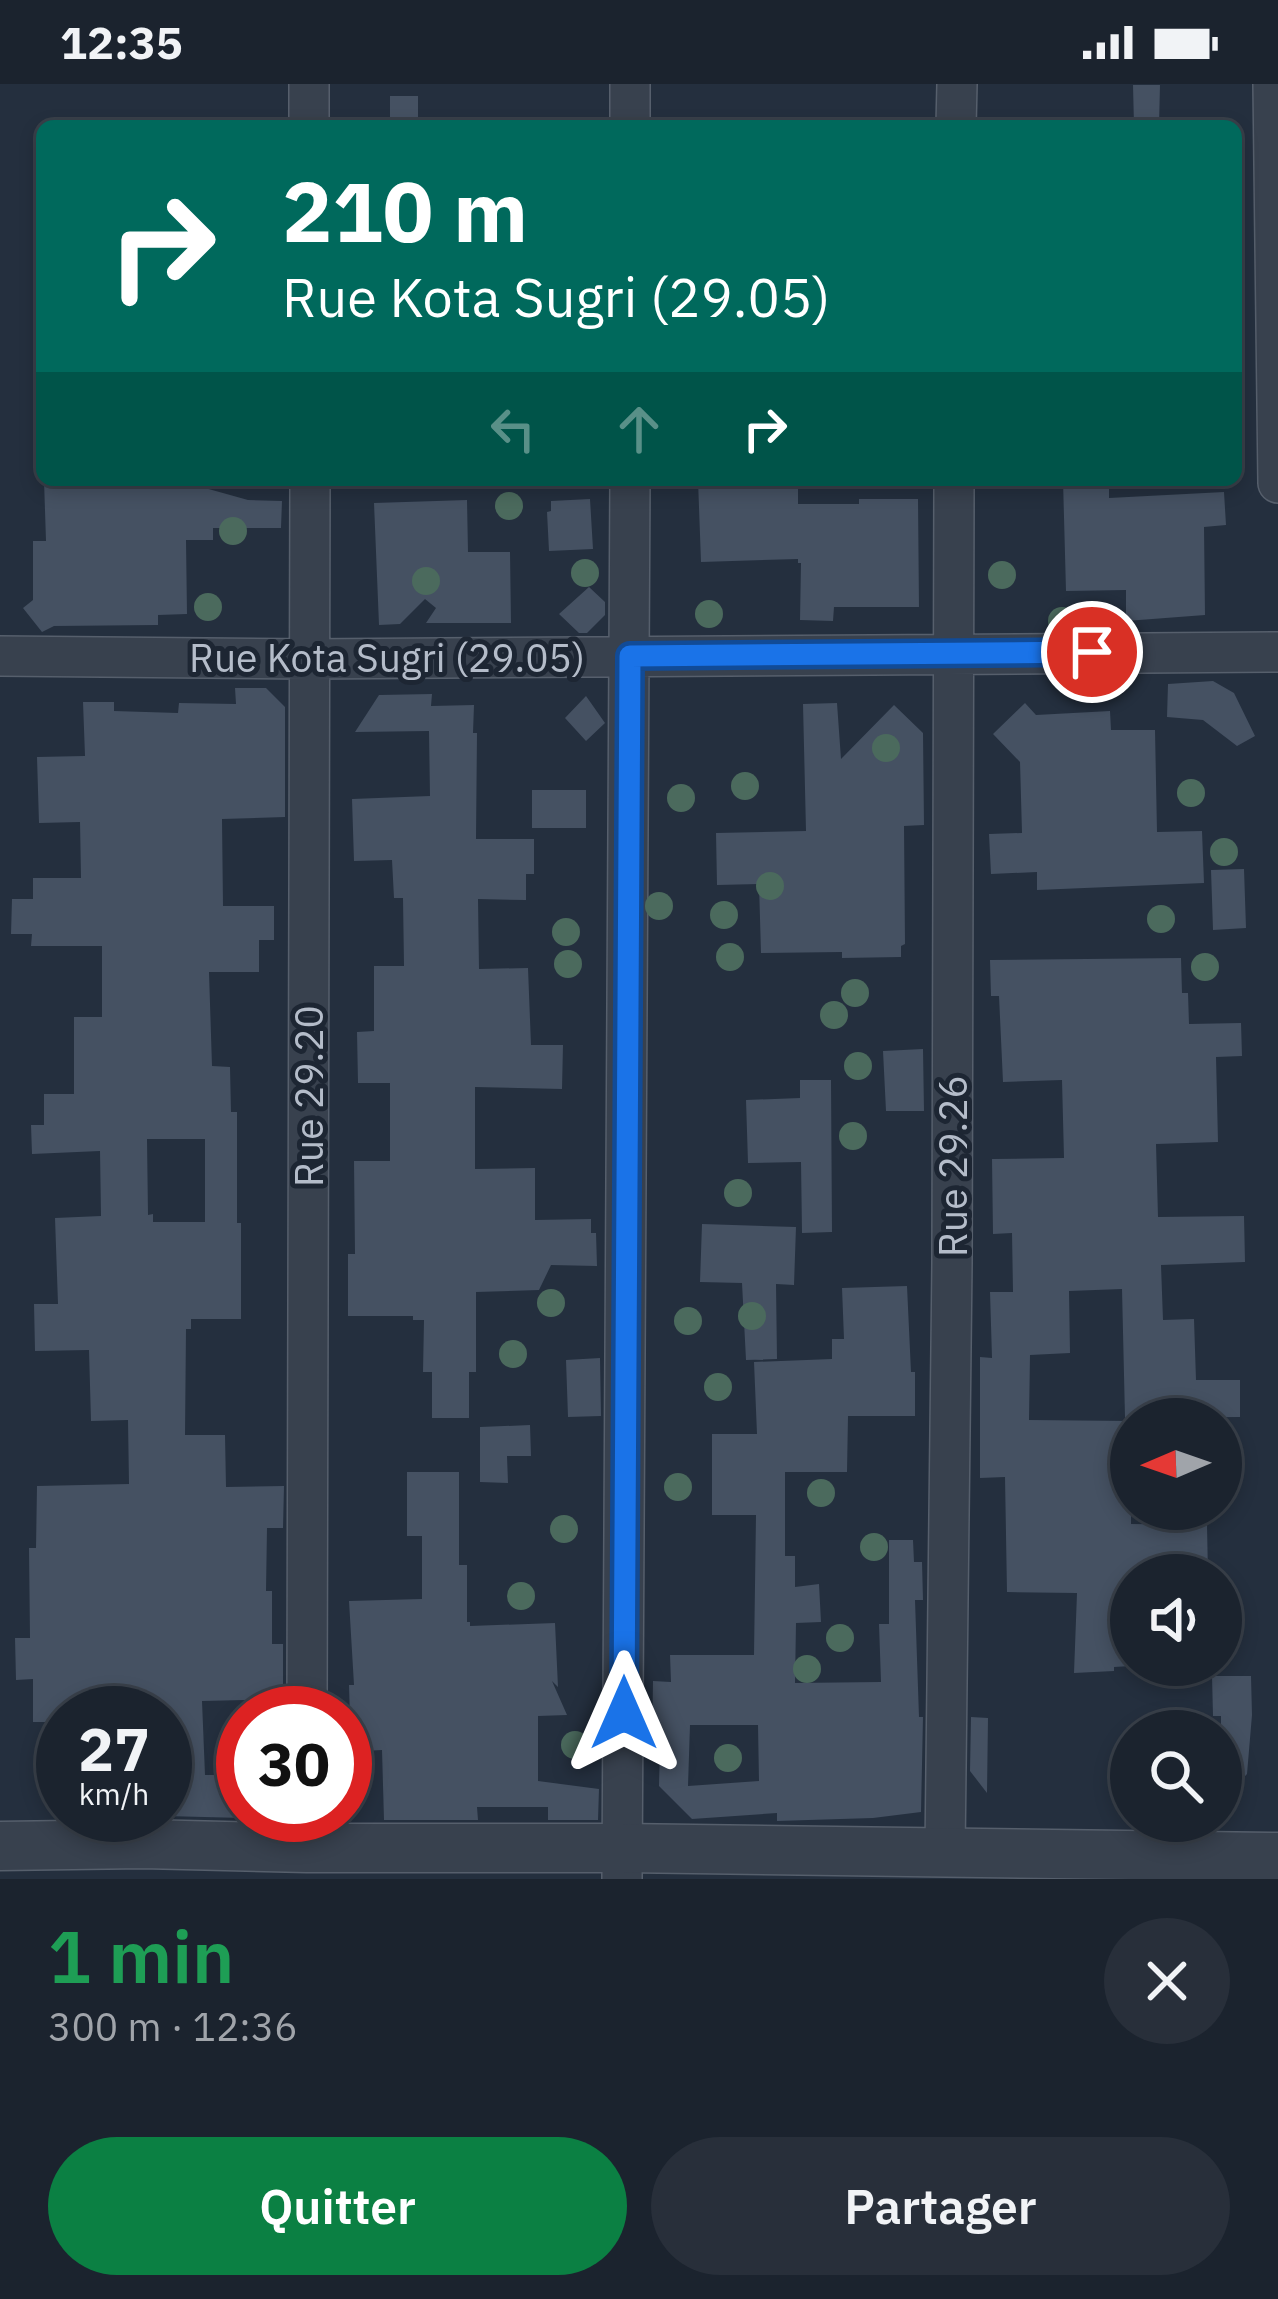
<!DOCTYPE html>
<html lang="fr">
<meta charset="utf-8">
<style>
:root{--surface:#1b232e;--page:#282f3a;--text:#f1f3f6;--muted:#a0a4aa;--line:#39404a;--accent:#0b8043}
body{margin:0;font-family:"IBM Plex Sans",sans-serif;background:var(--page);color:var(--text);height:100vh;display:flex;flex-direction:column;font-size:45px;white-space:nowrap}
*{box-sizing:border-box;margin:0}
p{font-size:39px;color:var(--muted)}
.icon{flex:none;width:66px;height:66px;fill:none;stroke:currentColor;stroke-width:2;stroke-linecap:round;stroke-linejoin:round}
.map{position:relative;height:1795px;overflow:hidden}
.details{display:flex;flex-direction:column;background:var(--surface);flex:1}
.details>*{flex:none}
.top-card{position:absolute;left:36px;top:36px;width:1206px;height:366px;border-radius:18px;box-shadow:0 6px 18px #0003,0 0 0 3px var(--line);background:#00695c;color:#fff;overflow:hidden}
.needle{width:78px;rotate:268deg}
.buttons{position:absolute;left:1110px;top:1314px;display:grid;gap:24px}
.buttons a{display:grid;place-items:center;width:132px;height:132px;border-radius:50%;background:var(--surface);box-shadow:0 6px 18px #0003,0 0 0 3px var(--line);font-size:60px}
.speed{position:absolute;left:36px;top:1602px;display:flex;gap:24px;font-size:60px;font-weight:700;text-align:center}
.speed>*{display:grid;place-content:center;width:156px;height:156px;border-radius:50%;background:var(--surface);box-shadow:0 6px 18px #0003,0 0 0 3px var(--line);line-height:1}
.speed small{font-size:30px;font-weight:400}
.speed .limit{border:18px solid #d22;background:#fff;color:#111}
.pin{position:absolute;display:grid;place-items:center;width:102px;height:102px;color:#fff;margin:-51px;border:6px solid #fff;border-radius:50%;box-shadow:0 3px 12px #0007}
.me{position:absolute;width:132px;margin:-66px;rotate:0deg;stroke-linejoin:round;filter:drop-shadow(0 0 9px #0008)}
.turn{display:flex;align-items:center;gap:42px;height:252px;padding:0 48px;font-size:54px}
.turn .icon{width:156px;height:156px;stroke-width:2.5}
.turn b{display:block;font-size:84px;line-height:102px}
.lanes{display:flex;align-items:center;height:114px;padding:0 48px;background:#0003;justify-content:center;gap:60px;direction:ltr}
.lanes .off{opacity:.35}
.round{display:grid;place-items:center;flex:none;width:126px;height:126px;border-radius:63px;background:var(--page)}
.summary{display:flex;align-items:center;justify-content:space-between;height:204px;padding:0 48px}
h1{font-size:72px;font-weight:600;line-height:90px;color:#1e9e55}
.action{display:flex;gap:24px;margin-top:auto;padding:24px 48px}
.action a{flex:1;height:138px;border-radius:72px;background:var(--accent);color:#fff;font-size:48px;font-weight:600;line-height:138px;text-align:center}
.action a+a{background:var(--page);color:var(--text)}
.status{display:flex;justify-content:space-between;align-items:center;height:84px;padding:0 60px;background:var(--surface);direction:ltr}
.status svg{height:33px;fill:currentColor}
.map>svg:first-child{display:block}
</style>
<div class="status"><b>12:35</b><svg viewBox="0 0 49 12"><path d="M0 12V9h3v3zM5 12V6h3v6zM10 12V3h3v9zM15 12V0h3v12zM26 1h20v11H26zM47 4h2v5h-2z"/></svg></div>
<div class="map">
<svg width="1278" height="1795" viewBox="0 0 1278 1795">
<rect width="100%" height="100%" fill="#242f3e"/>
<!-- building -->
<path fill="#455162" fill-rule="evenodd" d="M 1133,1 L 1160,1 L 1159,42 L 1134,42 Z
M 390,12 L 418,12 L 418,41 L 390,42 Z
M 44,396 L 205,396 L 205,404 L 248,416 L 282,417 L 281,444 L 213,444 L 213,456 L 186,456 L 187,530 L 158,531 L 158,541 L 54,542 L 42,548 L 23,524 L 33,516 L 33,457 L 46,457 Z
M 698,396 L 798,396 L 798,420 L 859,420 L 859,415 L 918,415 L 919,523 L 834,523 L 833,537 L 800,536 L 801,479 L 798,479 L 798,475 L 701,478 Z
M 1063,396 L 1109,396 L 1109,414 L 1224,408 L 1226,441 L 1204,443 L 1205,531 L 1126,537 L 1126,506 L 1066,507 Z
M 590,415 L 593,465 L 549,467 L 547,428 L 551,427 L 551,417 Z
M 467,416 L 468,468 L 510,468 L 511,539 L 426,539 L 436,524 L 425,515 L 400,540 L 379,541 L 374,419 Z
M 589,503 L 605,518 L 605,531 L 587,549 L 579,549 L 559,530 Z
M 1213,597 L 1234,609 L 1255,652 L 1237,662 L 1203,636 L 1167,633 L 1168,600 Z
M 235,604 L 266,604 L 285,623 L 285,733 L 222,735 L 223,822 L 274,822 L 274,856 L 259,856 L 259,888 L 209,888 L 212,982 L 230,983 L 231,1028 L 237,1028 L 237,1139 L 241,1139 L 241,1235 L 191,1235 L 191,1245 L 186,1245 L 185,1351 L 225,1351 L 226,1403 L 284,1402 L 283,1444 L 267,1444 L 266,1507 L 272,1507 L 272,1560 L 283,1560 L 283,1615 L 202,1617 L 205,1691 L 243,1691 L 243,1734 L 165,1732 L 165,1629 L 63,1629 L 63,1638 L 33,1638 L 33,1595 L 16,1596 L 15,1554 L 30,1554 L 29,1464 L 36,1464 L 37,1402 L 129,1400 L 128,1336 L 91,1337 L 89,1266 L 35,1267 L 34,1220 L 58,1220 L 55,1134 L 101,1132 L 100,1067 L 32,1070 L 31,1041 L 44,1041 L 44,1010 L 74,1010 L 74,933 L 102,933 L 102,862 L 31,862 L 32,850 L 11,850 L 12,815 L 33,815 L 33,794 L 81,794 L 80,738 L 39,739 L 37,673 L 85,672 L 83,618 L 114,618 L 114,627 L 178,629 L 179,619 L 236,620 ZM 147,1055 L 205,1055 L 205,1138 L 153,1138 L 153,1130 L 148,1131 Z
M 432,610 L 431,622 L 474,621 L 473,649 L 477,649 L 476,755 L 534,755 L 534,790 L 526,790 L 526,816 L 478,815 L 479,885 L 528,884 L 531,961 L 563,961 L 562,1005 L 475,1003 L 475,1085 L 535,1084 L 535,1136 L 591,1135 L 591,1149 L 596,1149 L 597,1182 L 551,1181 L 539,1206 L 476,1208 L 476,1288 L 469,1288 L 469,1334 L 432,1334 L 432,1288 L 423,1288 L 424,1236 L 413,1236 L 413,1232 L 348,1232 L 348,1170 L 355,1170 L 354,1077 L 390,1077 L 390,999 L 358,999 L 357,948 L 374,947 L 374,882 L 404,882 L 403,814 L 394,814 L 392,776 L 354,777 L 352,715 L 430,712 L 429,647 L 355,648 L 379,611 Z
M 586,612 L 605,639 L 586,657 L 565,634 Z
M 837,619 L 841,675 L 894,621 L 923,649 L 924,741 L 904,742 L 905,860 L 901,862 L 901,873 L 842,874 L 842,868 L 761,869 L 759,800 L 717,801 L 716,749 L 806,747 L 803,620 Z
M 1025,619 L 1036,631 L 1110,627 L 1111,646 L 1155,646 L 1157,748 L 1202,747 L 1204,799 L 1037,806 L 1037,788 L 991,790 L 989,750 L 1022,749 L 1020,678 L 993,650 Z
M 532,706 L 586,706 L 586,744 L 532,744 Z
M 1244,785 L 1246,844 L 1213,846 L 1211,786 Z
M 1181,874 L 1182,909 L 1188,909 L 1189,940 L 1241,939 L 1242,972 L 1216,973 L 1218,1058 L 1156,1060 L 1158,1133 L 1244,1132 L 1245,1178 L 1161,1181 L 1163,1236 L 1194,1235 L 1196,1296 L 1240,1296 L 1240,1333 L 1125,1334 L 1122,1205 L 1069,1207 L 1070,1269 L 1030,1271 L 1029,1336 L 1131,1337 L 1131,1440 L 1207,1441 L 1208,1491 L 1131,1491 L 1131,1582 L 1114,1583 L 1114,1587 L 1074,1589 L 1077,1509 L 1007,1508 L 1005,1393 L 980,1394 L 980,1273 L 992,1274 L 990,1208 L 1013,1208 L 1012,1149 L 993,1150 L 992,1075 L 1064,1074 L 1062,996 L 1003,998 L 999,912 L 991,912 L 990,876 Z
M 923,965 L 924,1027 L 886,1027 L 883,967 Z
M 800,996 L 831,996 L 832,1148 L 802,1149 L 801,1078 L 748,1079 L 746,1016 L 800,1014 Z
M 702,1140 L 796,1143 L 794,1201 L 776,1200 L 777,1275 L 746,1276 L 742,1199 L 700,1198 Z
M 907,1202 L 911,1288 L 915,1288 L 915,1332 L 848,1332 L 847,1388 L 785,1388 L 785,1472 L 795,1472 L 795,1503 L 819,1500 L 821,1538 L 796,1539 L 795,1599 L 881,1598 L 879,1540 L 889,1540 L 889,1456 L 913,1456 L 914,1478 L 922,1478 L 923,1516 L 915,1516 L 919,1633 L 923,1633 L 921,1728 L 873,1734 L 777,1737 L 777,1729 L 692,1735 L 659,1702 L 660,1659 L 652,1659 L 653,1597 L 671,1598 L 670,1571 L 754,1571 L 756,1431 L 712,1431 L 712,1350 L 757,1350 L 754,1278 L 832,1275 L 832,1255 L 844,1255 L 842,1204 ZM 690,1641 L 758,1641 L 759,1697 L 688,1702 Z
M 600,1274 L 601,1332 L 568,1333 L 566,1276 Z
M 530,1341 L 531,1372 L 507,1372 L 508,1399 L 480,1398 L 480,1343 Z
M 407,1388 L 459,1388 L 459,1481 L 467,1481 L 467,1538 L 470,1538 L 470,1542 L 555,1539 L 558,1603 L 552,1597 L 567,1631 L 538,1632 L 538,1697 L 599,1705 L 598,1736 L 548,1736 L 548,1723 L 477,1723 L 478,1736 L 384,1736 L 382,1666 L 345,1668 L 345,1635 L 350,1635 L 349,1601 L 354,1601 L 349,1517 L 422,1515 L 422,1452 L 407,1452 Z
M 1212,1592 L 1251,1592 L 1252,1631 L 1247,1690 L 1221,1718 L 1221,1632 L 1213,1632 Z
M 971,1633 L 988,1634 L 987,1709 L 970,1687 Z"/>
<g fill="none" stroke-linecap="round" stroke-linejoin="round">
<defs>
<path id="minor" d="M 309,0 L 309,42
M 1273,0 L 1278,399
M 630,42 L 630,0
M 956,42 L 957,0
M 0,572 L 310,575 L 1278,568
M 307,1629 L 310,396
M 945,1768 L 952,1179 L 954,396
M 622,1795 L 630,396"/>
<path id="tertiary" d="M 0,1762 L 143,1760 L 307,1764 L 623,1764 L 1278,1773"/>
</defs>
<!-- minor casing -->
<use href="#minor" stroke="#565f6c" stroke-width="42"/>
<!-- tertiary casing -->
<use href="#tertiary" stroke="#565f6c" stroke-width="51"/>
<!-- minor -->
<use href="#minor" stroke="#38414e" stroke-width="39"/>
<!-- tertiary -->
<use href="#tertiary" stroke="#38414e" stroke-width="48"/>
</g>
<!-- trees -->
<g fill="#4b6a5d">
<circle cx="509" cy="422" r="14"/>
<circle cx="233" cy="447" r="14"/>
<circle cx="585" cy="489" r="14"/>
<circle cx="1002" cy="491" r="14"/>
<circle cx="426" cy="497" r="14"/>
<circle cx="208" cy="523" r="14"/>
<circle cx="709" cy="530" r="14"/>
<circle cx="1062" cy="537" r="14"/>
<circle cx="886" cy="664" r="14"/>
<circle cx="745" cy="702" r="14"/>
<circle cx="1191" cy="709" r="14"/>
<circle cx="681" cy="714" r="14"/>
<circle cx="1224" cy="768" r="14"/>
<circle cx="770" cy="802" r="14"/>
<circle cx="659" cy="822" r="14"/>
<circle cx="724" cy="831" r="14"/>
<circle cx="1161" cy="835" r="14"/>
<circle cx="566" cy="848" r="14"/>
<circle cx="730" cy="873" r="14"/>
<circle cx="568" cy="880" r="14"/>
<circle cx="1205" cy="883" r="14"/>
<circle cx="855" cy="909" r="14"/>
<circle cx="834" cy="931" r="14"/>
<circle cx="858" cy="982" r="14"/>
<circle cx="853" cy="1052" r="14"/>
<circle cx="738" cy="1109" r="14"/>
<circle cx="551" cy="1219" r="14"/>
<circle cx="752" cy="1232" r="14"/>
<circle cx="688" cy="1237" r="14"/>
<circle cx="513" cy="1270" r="14"/>
<circle cx="718" cy="1303" r="14"/>
<circle cx="678" cy="1403" r="14"/>
<circle cx="821" cy="1409" r="14"/>
<circle cx="564" cy="1445" r="14"/>
<circle cx="874" cy="1463" r="14"/>
<circle cx="521" cy="1512" r="14"/>
<circle cx="840" cy="1554" r="14"/>
<circle cx="807" cy="1585" r="14"/>
<circle cx="575" cy="1661" r="14"/>
<circle cx="728" cy="1674" r="14"/>
</g>
<g fill="none" stroke-linecap="round" stroke-linejoin="round">
<defs>
<path id="route" d="M 624,1629 L 630,572 L 1092,568"/>
</defs>
<!-- route casing -->
<use href="#route" stroke="#114b97" stroke-width="30"/>
<!-- route -->
<use href="#route" stroke="#1a73e8" stroke-width="21"/>
</g>
<g text-anchor="middle" dominant-baseline="central" stroke-width="10" stroke-linejoin="round" paint-order="stroke">
<!-- street labels -->
<g font-size="39" fill="#b4bcc9" stroke="#1d2633">
<text x="387" y="573">Rue Kota Sugri (29.05)</text>
<text transform="translate(308 1012) rotate(-90)">Rue 29.20</text>
<text transform="translate(952 1082) rotate(-90)">Rue 29.26</text>
</g>
</g>
</svg>
<div class="buttons">
<a><svg class="needle" viewBox="-14 -14 28 28"><path d="M0-13l5 13h-10z" fill="#e53935"/><path d="M0 13l5-13h-10z" fill="#a0a4aa"/></svg></a>
<a><svg class="icon" aria-label="sound" viewBox="0 0 24 24"><path d="M4 9h4l5-4v14l-5-4H4zM17 9q2 3 0 6"/></svg></a>
<a><svg class="icon" aria-label="search" viewBox="0 0 24 24"><circle cx="10" cy="10" r="6"/><path d="M15 15l6 6"/></svg></a>
</div>
<div class="speed"><div>27<small>km/h</small></div><div class="limit">30</div></div>
<div class="pin" style="left:1092px;top:568px;background:#d93025"><svg class="icon" aria-label="arrive" viewBox="0 0 24 24"><path d="M6 21V4h12l-3 4 3 4H6"/></svg></div>
<svg class="me" style="left:624px;top:1629px" viewBox="-20 -20 40 40"><path d="M0-17L14 15 0 8-14 15z" fill="#1a73e8" stroke="#fff" stroke-width="4"/></svg>
<div class="top-card">
<div class="turn"><svg class="icon" aria-label="right" viewBox="0 0 24 24"><path d="M7 20v-9h11M14 6l5 5-5 5"/></svg><div><b>210 m</b>Rue Kota Sugri (29.05)</div></div>
<div class="lanes"><svg class="icon off" aria-label="left" viewBox="0 0 24 24"><path d="M17 20v-9H6M10 6l-5 5 5 5"/></svg><svg class="icon off" aria-label="ahead" viewBox="0 0 24 24"><path d="M12 20V5M6 11l6-6 6 6"/></svg><svg class="icon" aria-label="right" viewBox="0 0 24 24"><path d="M7 20v-9h11M14 6l5 5-5 5"/></svg></div>
</div>
</div>
<section class="details">
<div class="summary"><div><h1>1 min</h1><p>300 m · 12:36</p></div><a class="round"><svg class="icon" aria-label="close" viewBox="0 0 24 24"><path d="M6 6l12 12M18 6L6 18"/></svg></a></div>
<div class="action"><a>Quitter</a><a>Partager</a></div>
</section>
